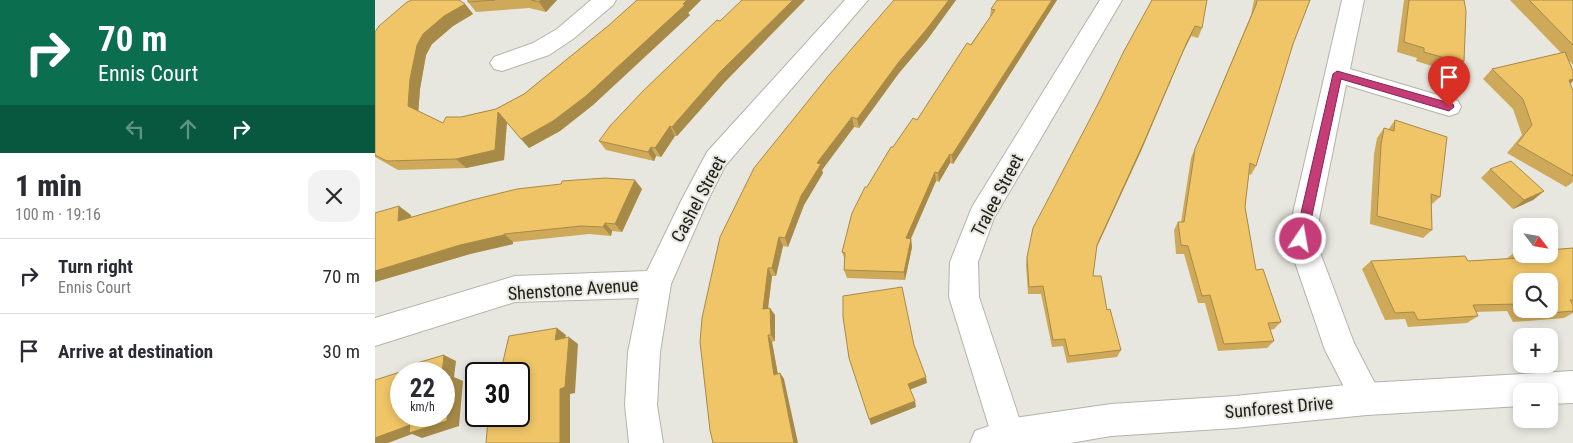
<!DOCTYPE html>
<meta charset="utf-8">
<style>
:root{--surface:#fff;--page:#f2f2f3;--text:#2b2b33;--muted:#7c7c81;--line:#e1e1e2}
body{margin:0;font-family:"Roboto Condensed",sans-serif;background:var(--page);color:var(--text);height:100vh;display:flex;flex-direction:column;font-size:19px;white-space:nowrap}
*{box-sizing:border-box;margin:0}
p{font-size:16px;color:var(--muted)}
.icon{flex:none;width:28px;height:28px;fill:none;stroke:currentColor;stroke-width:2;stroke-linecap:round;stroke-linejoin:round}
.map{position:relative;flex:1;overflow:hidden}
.sheet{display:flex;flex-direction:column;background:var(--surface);width:375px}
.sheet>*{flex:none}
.banner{background:#0b6e4f;color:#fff;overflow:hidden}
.needle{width:32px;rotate:121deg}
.tools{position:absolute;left:1138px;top:218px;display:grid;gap:10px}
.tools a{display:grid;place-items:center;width:45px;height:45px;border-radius:10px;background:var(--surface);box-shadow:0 2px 8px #0003;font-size:25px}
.speed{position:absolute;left:15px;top:362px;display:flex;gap:10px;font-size:25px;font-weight:700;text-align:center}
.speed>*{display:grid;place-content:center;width:65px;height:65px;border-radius:50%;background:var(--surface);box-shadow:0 2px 8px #0003;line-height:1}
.speed small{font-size:12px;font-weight:400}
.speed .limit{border:2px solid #111;border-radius:8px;background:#fff;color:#111}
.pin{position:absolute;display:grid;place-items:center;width:42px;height:42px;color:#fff;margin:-51px -21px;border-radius:50% 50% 50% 0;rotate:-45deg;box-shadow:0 0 5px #0007}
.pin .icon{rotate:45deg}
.me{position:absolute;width:55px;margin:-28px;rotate:12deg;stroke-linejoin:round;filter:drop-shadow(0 0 4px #0008)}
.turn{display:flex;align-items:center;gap:18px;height:105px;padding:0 15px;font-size:22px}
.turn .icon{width:65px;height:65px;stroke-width:2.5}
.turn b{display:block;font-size:35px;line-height:42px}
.lanes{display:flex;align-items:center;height:48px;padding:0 15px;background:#0003;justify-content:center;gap:25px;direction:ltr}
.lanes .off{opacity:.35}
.round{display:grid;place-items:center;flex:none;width:52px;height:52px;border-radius:15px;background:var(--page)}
.overview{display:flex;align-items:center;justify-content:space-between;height:85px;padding:0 15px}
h1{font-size:30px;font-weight:800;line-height:38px}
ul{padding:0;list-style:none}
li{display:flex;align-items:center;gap:15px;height:75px;padding:0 15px;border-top:1px solid var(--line)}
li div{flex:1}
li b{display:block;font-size:19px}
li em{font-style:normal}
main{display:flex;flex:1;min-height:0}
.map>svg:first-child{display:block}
</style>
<main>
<section class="sheet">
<div class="banner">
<div class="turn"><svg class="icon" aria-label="right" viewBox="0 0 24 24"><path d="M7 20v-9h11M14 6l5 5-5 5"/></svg><div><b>70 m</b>Ennis Court</div></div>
<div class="lanes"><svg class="icon off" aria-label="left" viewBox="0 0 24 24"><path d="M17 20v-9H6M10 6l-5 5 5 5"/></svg><svg class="icon off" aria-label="ahead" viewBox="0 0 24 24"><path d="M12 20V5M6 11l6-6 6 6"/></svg><svg class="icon" aria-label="right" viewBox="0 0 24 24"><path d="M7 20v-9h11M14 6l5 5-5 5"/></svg></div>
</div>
<div class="overview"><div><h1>1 min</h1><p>100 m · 19:16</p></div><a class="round"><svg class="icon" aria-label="close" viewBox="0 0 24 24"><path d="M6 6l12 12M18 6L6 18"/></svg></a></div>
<ul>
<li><svg class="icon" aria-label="right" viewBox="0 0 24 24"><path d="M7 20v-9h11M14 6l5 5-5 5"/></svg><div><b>Turn right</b><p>Ennis Court</p></div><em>70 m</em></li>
<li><svg class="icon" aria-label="arrive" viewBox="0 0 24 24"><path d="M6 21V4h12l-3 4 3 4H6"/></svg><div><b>Arrive at destination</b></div><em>30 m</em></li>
</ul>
</section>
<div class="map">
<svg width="1198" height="443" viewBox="0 0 1198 443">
<rect width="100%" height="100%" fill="#e7e7df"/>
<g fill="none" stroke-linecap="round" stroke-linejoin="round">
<defs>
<path id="minor" d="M 216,0 L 241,0 L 238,5 L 198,39 L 174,55 L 127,71 L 119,69 L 115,63 L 119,57 L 158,43 L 182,29 Z
M 470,0 L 493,0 L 350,166 L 332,202 L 296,284 L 285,352 L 282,405 L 288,443 L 254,443 L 250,405 L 253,352 L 264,298 L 140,302 L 0,346 L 0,318 L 140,276 L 272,271 L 306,201 L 332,152 Z
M 725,0 L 747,0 L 619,218 L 603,262 L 604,297 L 650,436 L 647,443 L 619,443 L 574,297 L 575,262 L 597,207 Z
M 967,0 L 989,0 L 975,69 L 1083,101 L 1086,107 L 1083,113 L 1074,116 L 971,85 L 940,239 L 979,343 L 1008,399 L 1003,410 L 992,415 L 981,410 L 950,350 L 912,239 Z"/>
<path id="tertiary" d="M 1198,371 L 1198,403 L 1174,404 L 1174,391 L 1146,391 L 1146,406 L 992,415 L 860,428 L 736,436 L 695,443 L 595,443 L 600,431 L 633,419 L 736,404 L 860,396 L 992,383 Z"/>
</defs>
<!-- minor casing -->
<use href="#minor" stroke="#b3b3ab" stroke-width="2"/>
<!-- tertiary casing -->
<use href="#tertiary" stroke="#b3b3ab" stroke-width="2"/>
<!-- minor -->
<use href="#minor" fill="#fff" fill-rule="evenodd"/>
<!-- tertiary -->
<use href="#tertiary" fill="#fff" fill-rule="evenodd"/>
</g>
<!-- wall -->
<path fill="#cea959" d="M 93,0 L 182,0 L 171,12 L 154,8 L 101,12 L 93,2 Z
M 262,0 L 326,0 L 313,13 L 315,15 L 218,105 L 185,131 L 154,148 L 132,122 L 129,160 L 91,168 L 23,170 L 0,157 L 0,32 L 90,4 L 98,14 L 78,26 L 57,44 L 51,55 L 45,89 L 43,111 L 68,123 L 86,117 L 121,109 L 149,94 L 233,26 Z
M 519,0 L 581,0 L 552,40 L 524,73 L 484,128 L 479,127 L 447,170 L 448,173 L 429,205 L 413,247 L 408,246 L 401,276 L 397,276 L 393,308 L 400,315 L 400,341 L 397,342 L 403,374 L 405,373 L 409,379 L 325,342 Z
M 682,0 L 578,164 L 575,163 L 564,182 L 561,181 L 536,239 L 537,247 L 530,280 L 472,278 L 469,270 L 470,260 L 467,252 L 492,187 L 518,147 L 542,120 L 615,17 L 616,9 Z
M 777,0 L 827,28 L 823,38 L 816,36 L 808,52 L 766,151 L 721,249 L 718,276 L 732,310 L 746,350 L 742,357 L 692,363 L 688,346 L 677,347 L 666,294 L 653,294 L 651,265 L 652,257 L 725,100 Z
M 879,0 L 935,0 L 918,44 L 881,166 L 876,175 L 874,174 L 870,207 L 881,270 L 906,322 L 899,329 L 895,330 L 899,341 L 892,348 L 843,351 L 830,303 L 823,303 L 809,254 L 801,254 L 799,230 L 803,222 L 806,222 L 816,158 L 876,15 Z
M 1029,0 L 1089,0 L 1089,61 L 1081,71 L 1077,70 L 1076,72 L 1041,61 L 1042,58 L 1022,52 Z
M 1135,0 L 1198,0 L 1198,65 L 1194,60 L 1198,71 L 1198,81 L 1195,84 L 1198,91 L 1198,182 L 1191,187 L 1132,153 L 1147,135 L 1138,109 L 1108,79 L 1117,69 L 1186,53 Z
M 349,83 L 302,136 L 300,136 L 286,157 L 281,156 L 279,161 L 231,150 L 224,141 Z
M 1020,120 L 1065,197 L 1056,205 L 1057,230 L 1048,238 L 995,224 L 999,154 L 1002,138 L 1009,128 L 1013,130 Z
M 1115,169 L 1169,191 L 1158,200 L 1138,209 L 1106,178 Z
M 267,189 L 247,232 L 237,231 L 236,236 L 214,234 L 138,242 L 138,244 L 95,254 L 0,282 L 0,213 L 36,215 L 35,217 Z
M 1198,248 L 1198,313 L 1189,318 L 1138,322 L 1132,311 L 1101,312 L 1103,316 L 1092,323 L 1033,327 L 1030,319 L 1010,320 L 987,269 L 996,261 L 1093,261 L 1131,259 L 1140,252 Z"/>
<!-- shaded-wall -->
<path fill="#a78a48" d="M 166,0 L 182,0 L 171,12 L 164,2 Z
M 312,0 L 326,0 L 313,13 L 315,15 L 218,105 L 185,131 L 154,148 L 146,139 Z
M 418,0 L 430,0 L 349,83 L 302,136 L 297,127 L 344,73 Z
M 574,0 L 581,0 L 552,40 L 524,73 L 484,128 L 482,119 L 523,63 Z
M 677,0 L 682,0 L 578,164 L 577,155 Z
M 90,4 L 98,14 L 78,26 L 57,44 L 51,55 L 45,89 L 43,116 L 33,106 L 35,79 L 42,45 L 48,34 L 69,16 Z
M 820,26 L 816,36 L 808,52 L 766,151 L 719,253 L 722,245 L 812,42 Z
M 1198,79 L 1198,81 L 1191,88 L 1194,80 Z
M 123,112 L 132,121 L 129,160 L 91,168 L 81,159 Z
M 477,117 L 479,127 L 447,170 L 448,173 L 429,205 L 413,247 L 410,238 L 426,196 L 442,163 Z
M 295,126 L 300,136 L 286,157 L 280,148 Z
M 276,147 L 281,156 L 279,161 L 273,152 Z
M 575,154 L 575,163 L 564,182 L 563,173 Z
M 560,172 L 561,181 L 532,247 L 531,238 Z
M 260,180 L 267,189 L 247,232 L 240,224 Z
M 1169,191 L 1158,200 L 1138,209 L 1149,200 Z
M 24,206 L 36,215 L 34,229 L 23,221 Z
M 230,223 L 237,231 L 236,236 L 228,227 Z
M 129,234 L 138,242 L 138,244 L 95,254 L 0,282 L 0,271 L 85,245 Z
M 404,237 L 408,246 L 401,276 L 397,268 Z
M 536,239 L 537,247 L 530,280 L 529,272 Z
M 393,268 L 397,276 L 392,316 L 388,309 Z
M 395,308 L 400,315 L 400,341 L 396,335 Z
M 182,328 L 191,335 L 189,346 L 180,340 Z
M 393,335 L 397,342 L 404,381 L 399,375 Z
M 194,337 L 203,344 L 200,393 L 195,394 L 195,443 L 185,443 L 185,389 Z
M 69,355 L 81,361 L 79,377 L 88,381 L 84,426 L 47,438 L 37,434 L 13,443 L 0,443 L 0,438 L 69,379 L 69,374 L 67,374 Z
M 405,373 L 409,379 L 423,443 L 419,443 Z
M 551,377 L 552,383 L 534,390 L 533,384 Z
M 540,401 L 541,407 L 496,425 L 494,419 Z"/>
<!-- building -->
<path fill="#efc567" stroke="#a78a48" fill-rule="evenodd" d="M 37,0 L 84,0 L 90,4 L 69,16 L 48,34 L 42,45 L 35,79 L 33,106 L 68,123 L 71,117 L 86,117 L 121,109 L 149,94 L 233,26 L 262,0 L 312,0 L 308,4 L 310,5 L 211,96 L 178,121 L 146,139 L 123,112 L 120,150 L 81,159 L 12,161 L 0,155 L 0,32 L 4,26 L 32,2 Z
M 93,0 L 120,0 L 93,2 Z
M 156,0 L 166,0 L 164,2 Z
M 367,0 L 418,0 L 344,73 L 297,127 L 295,126 L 280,148 L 276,147 L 273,152 L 224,141 L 235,126 L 268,91 L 342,20 L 345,21 Z
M 519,0 L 574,0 L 551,30 L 523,63 L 482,119 L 477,117 L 442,163 L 446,164 L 426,196 L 410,238 L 404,237 L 397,268 L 393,268 L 388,309 L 395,308 L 396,335 L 393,335 L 399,375 L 405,373 L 419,443 L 338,443 L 335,430 L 325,342 L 327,318 L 345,237 L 379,168 L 454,75 Z
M 622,0 L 677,0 L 577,155 L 575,154 L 563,173 L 560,172 L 531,238 L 536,239 L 529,272 L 469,270 L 470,253 L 467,252 L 477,213 L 490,187 L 492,187 L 516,147 L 518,147 L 538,118 L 542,120 L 592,43 L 596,45 L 620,10 L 616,9 Z
M 777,0 L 832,0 L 827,28 L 820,26 L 812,42 L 769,142 L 722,245 L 718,276 L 726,276 L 732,310 L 735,309 L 746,350 L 694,356 L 690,339 L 678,340 L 668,286 L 654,287 L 652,257 L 658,228 L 725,100 L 749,51 Z
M 882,0 L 935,0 L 918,44 L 881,166 L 875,163 L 870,207 L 881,270 L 888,269 L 906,322 L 893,323 L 899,341 L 849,344 L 835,295 L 827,296 L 813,246 L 806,245 L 803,222 L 809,222 L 820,149 L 881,5 Z
M 1034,0 L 1089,0 L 1091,11 L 1089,61 L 1084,60 L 1084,62 L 1049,52 L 1049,48 L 1029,42 Z
M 1154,0 L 1198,0 L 1198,45 Z
M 1190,52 L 1198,71 L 1198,79 L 1194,80 L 1198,91 L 1198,176 L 1142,144 L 1157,125 L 1148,99 L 1117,69 Z
M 1020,120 L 1072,137 L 1065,197 L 1056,194 L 1057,230 L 1002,216 L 1006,145 L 1009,128 L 1019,131 Z
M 1136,161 L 1169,191 L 1149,200 L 1115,169 Z
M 230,178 L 260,180 L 240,224 L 230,223 L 228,227 L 206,226 L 129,234 L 129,235 L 85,245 L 0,271 L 0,213 L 24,206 L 23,221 L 97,200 L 142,189 L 186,184 L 187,181 Z
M 1198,248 L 1198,300 L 1195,300 L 1198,305 L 1198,311 L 1150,315 L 1143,304 L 1098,305 L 1103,316 L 1043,320 L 1039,312 L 1020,313 L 996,261 L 1090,256 L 1093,261 L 1144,258 L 1140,252 L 1146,251 L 1146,254 L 1174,254 L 1174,250 ZM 1146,281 L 1174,281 L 1174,309 L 1146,309 Z
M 527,287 L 539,345 L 551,377 L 533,384 L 540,401 L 494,419 L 474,358 L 468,317 L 468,296 Z
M 182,328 L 180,340 L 194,337 L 190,387 L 185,389 L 185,443 L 111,443 L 113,419 L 109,420 L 110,416 L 144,416 L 144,374 L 125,374 L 134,336 Z
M 69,355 L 67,374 L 26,374 L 26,416 L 69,416 L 69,377 L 76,375 L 72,421 L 34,433 L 35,425 L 0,438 L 0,380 L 41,367 L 42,363 Z"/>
<!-- route -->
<path fill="#c53d78" stroke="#80284e" d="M 962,71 L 1078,104 L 1079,107 L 1074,111 L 966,79 L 932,239 L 930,242 L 922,242 L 920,239 L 958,74 Z"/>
<g text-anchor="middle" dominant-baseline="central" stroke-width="4" stroke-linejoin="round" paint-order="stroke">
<!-- street labels -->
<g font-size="18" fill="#20201d" stroke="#e7e7df">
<text transform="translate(622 195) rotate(-62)">Tralee Street</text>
<text transform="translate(323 199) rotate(-62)">Cashel Street</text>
<text transform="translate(198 289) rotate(-4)">Shenstone Avenue</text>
<text transform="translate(904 407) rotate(-5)">Sunforest Drive</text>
</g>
</g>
</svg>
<div class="tools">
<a><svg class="needle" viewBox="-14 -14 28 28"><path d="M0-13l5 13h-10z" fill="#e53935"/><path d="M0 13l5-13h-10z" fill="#7c7c81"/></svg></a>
<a><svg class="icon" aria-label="search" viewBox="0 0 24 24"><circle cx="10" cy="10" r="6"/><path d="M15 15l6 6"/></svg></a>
<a>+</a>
<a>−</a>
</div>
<div class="speed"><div>22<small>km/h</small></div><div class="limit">30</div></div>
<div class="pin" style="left:1074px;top:107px;background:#d93025"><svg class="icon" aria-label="arrive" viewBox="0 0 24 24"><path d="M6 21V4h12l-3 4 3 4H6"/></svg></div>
<svg class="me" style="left:926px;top:239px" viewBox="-20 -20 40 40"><circle r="17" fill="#c53d78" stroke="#fff" stroke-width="3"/><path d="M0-11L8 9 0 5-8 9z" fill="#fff"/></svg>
</div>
</main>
